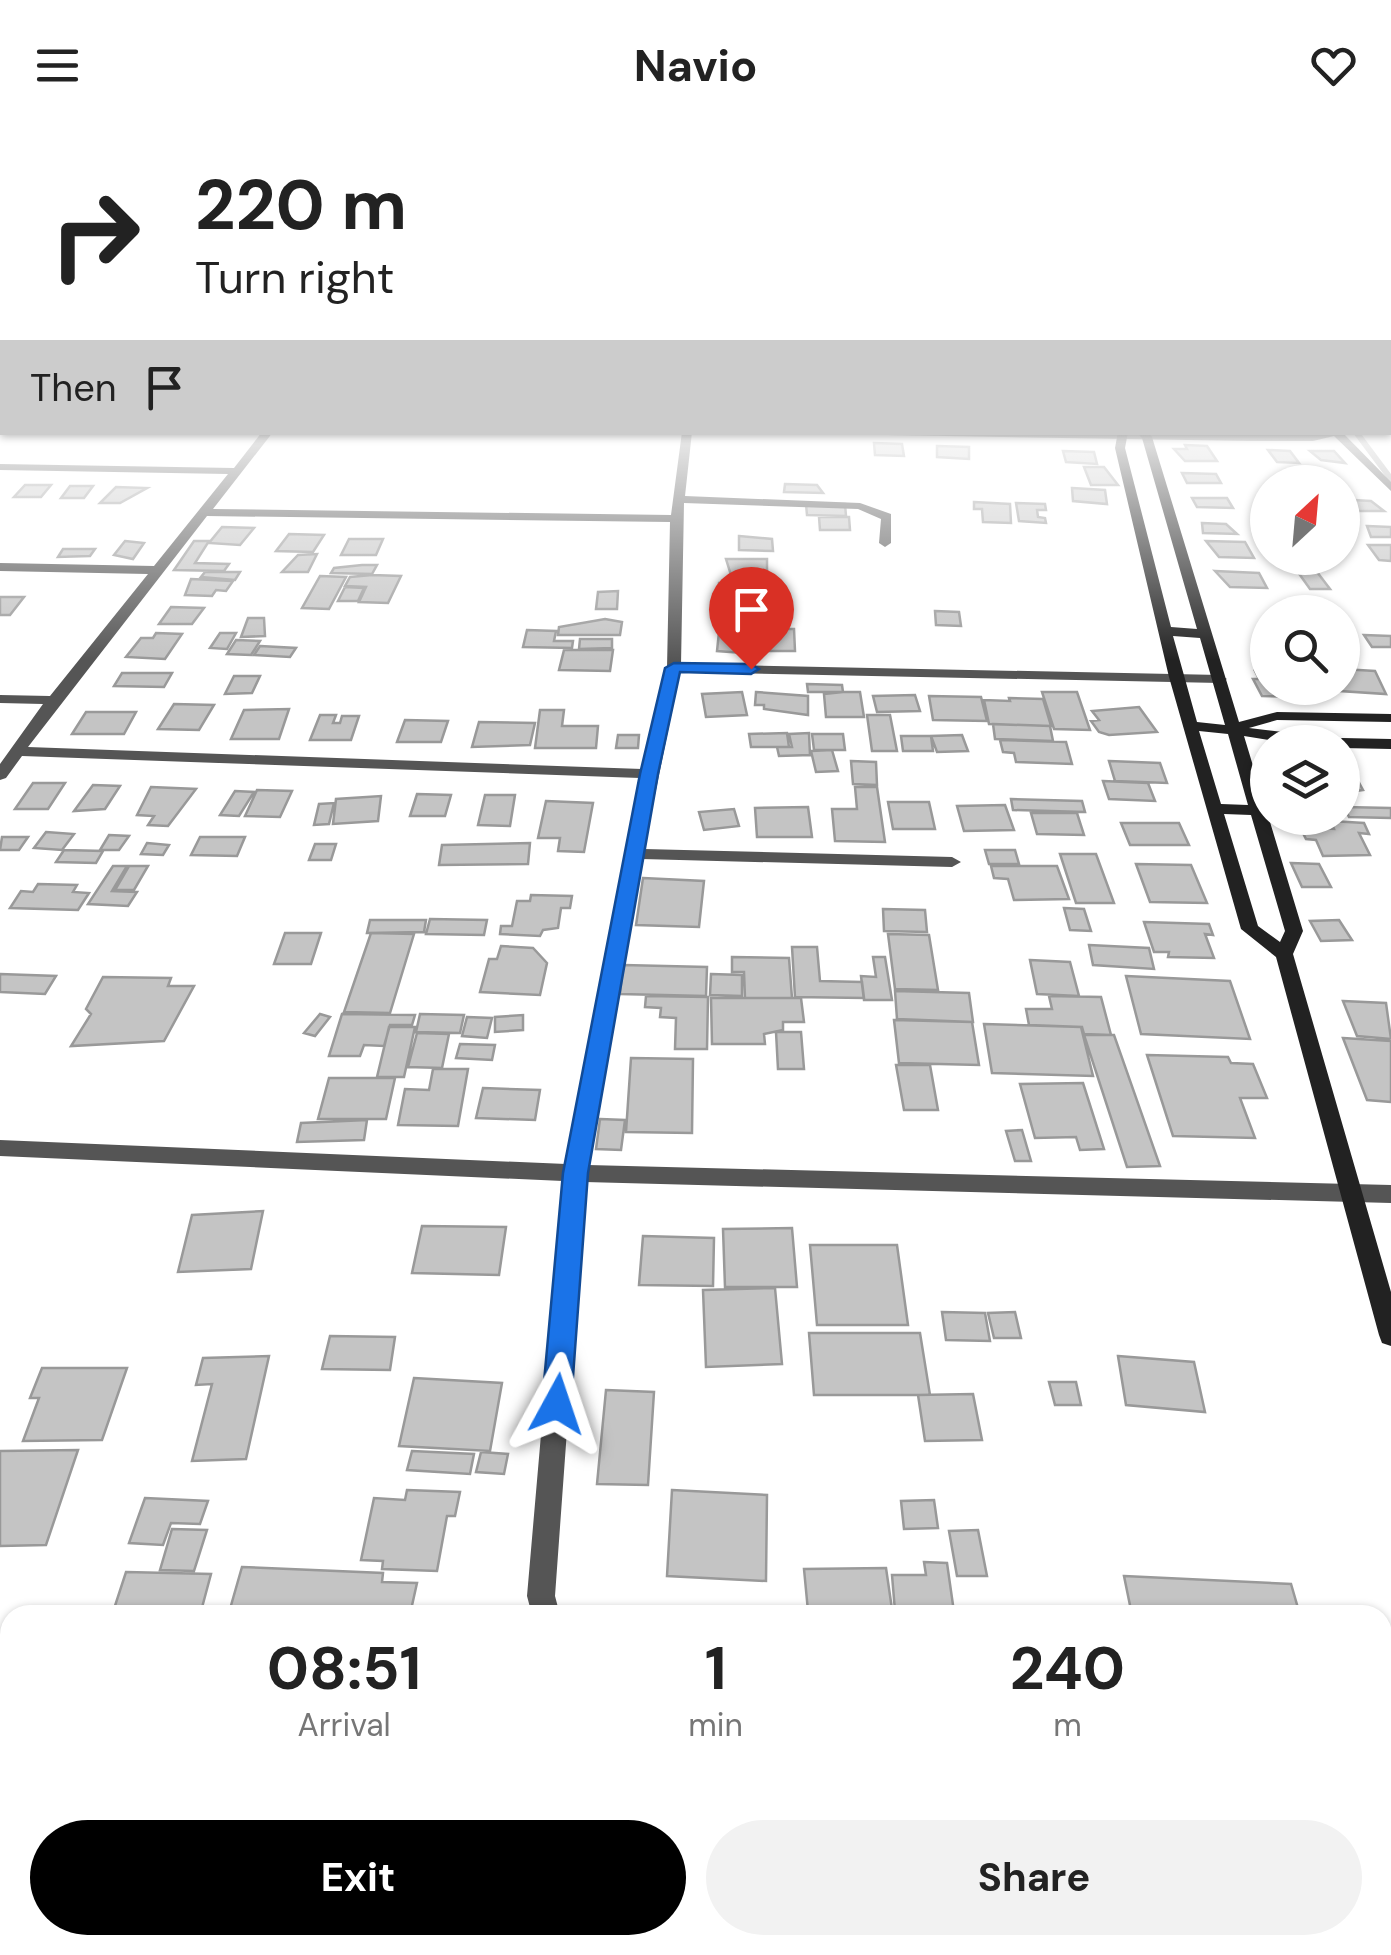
<!DOCTYPE html>
<style>
:root{--surface:#fff;--page:#f2f2f2;--text:#222;--muted:#767676;--accent:#000}
body{margin:0;font-family:"DM Sans",sans-serif;background:var(--page);color:var(--text);height:100vh;display:flex;flex-direction:column;font-size:38px;white-space:nowrap}
*{box-sizing:border-box;margin:0}
p{font-size:32px;color:var(--muted)}
.icon{flex:none;width:55px;height:55px;fill:none;stroke:currentColor;stroke-width:2;stroke-linecap:round;stroke-linejoin:round}
.map{position:relative;flex:1;overflow:hidden}
.panel{position:absolute;left:0px;top:1475px;width:1392px;height:350px;display:flex;flex-direction:column;background:var(--surface);border-radius:30px 30px 0 0;box-shadow:0 2px 8px #0004}
.panel>*{flex:none}
.banner{position:absolute;left:0px;top:0px;width:1392px;height:305px;box-shadow:0 2px 8px #0004;background:#fff;color:var(--text);overflow:hidden}
.needle{width:65px;rotate:26deg}
.controls{position:absolute;left:1250px;top:335px;display:grid;gap:20px}
.controls a{display:grid;place-items:center;width:110px;height:110px;border-radius:50%;background:var(--surface);box-shadow:0 2px 8px #0004;font-size:50px}
.pin{position:absolute;display:grid;place-items:center;width:85px;height:85px;color:#fff;margin:-102px -42px;border-radius:50% 50% 50% 0;rotate:-45deg;box-shadow:0 0 10px #0007}
.pin .icon{rotate:45deg}
.me{position:absolute;width:110px;margin:-55px;rotate:5deg;stroke-linejoin:round;filter:drop-shadow(0 0 8px #0008)}
.turn{display:flex;align-items:center;gap:35px;height:210px;padding:0 30px;font-size:45px}
.turn .icon{width:130px;height:130px;stroke-width:2.5}
.turn b{display:block;font-size:70px;line-height:85px}
.then{display:flex;align-items:center;height:95px;padding:0 30px;background:#0003;gap:20px;font-size:38px}
.eta{display:flex;justify-content:space-evenly;align-items:center;height:170px;text-align:center}
.eta b{font-size:60px;font-weight:700;line-height:70px}
.cta{display:flex;gap:20px;margin-top:auto;padding:20px 30px}
.cta a{flex:1;height:115px;border-radius:60px;background:var(--accent);color:#fff;font-size:40px;font-weight:700;line-height:115px;text-align:center}
.cta a+a{background:var(--page);color:var(--text)}
header{display:flex;justify-content:space-between;align-items:center;height:130px;padding:0 30px;background:var(--surface);font-size:45px;font-weight:700}
.map>svg:first-child{display:block}
</style>
<header><svg class="icon" aria-label="menu" viewBox="0 0 24 24"><path d="M4 6h16M4 12h16M4 18h16"/></svg>Navio<svg class="icon" aria-label="heart" viewBox="0 0 24 24"><path d="M12 20l-8-8c-3-5 5-10 8-4 3-6 11-1 8 4z"/></svg></header>
<div class="map">
<svg width="1391" height="1825" viewBox="0 0 1391 1825">
<rect width="100%" height="100%" fill="#fff"/>
<g fill="none" stroke-linecap="round" stroke-linejoin="round">
<!-- stream -->
<path stroke="#a3a3a3" stroke-width="6" d="M 1356,302 L 1391,349"/>
</g>
<!-- building -->
<path fill="#c4c4c4" stroke="#999" stroke-width="2.5" d="M 874,313 L 902,314 L 904,326 L 875,325 Z
M 1185,315 L 1207,316 L 1217,331 L 1185,331 L 1174,319 L 1187,319 Z
M 937,316 L 969,317 L 969,329 L 937,327 Z
M 1268,320 L 1290,321 L 1299,333 L 1277,332 Z
M 1063,321 L 1094,322 L 1097,334 L 1066,332 Z
M 1310,321 L 1334,321 L 1345,333 L 1321,330 Z
M 1084,337 L 1104,337 L 1118,355 L 1091,355 Z
M 1182,343 L 1216,344 L 1221,353 L 1187,353 Z
M 785,354 L 817,355 L 823,363 L 784,362 Z
M 25,355 L 51,355 L 41,367 L 14,367 Z
M 70,356 L 93,356 L 84,368 L 61,368 Z
M 116,357 L 147,358 L 120,373 L 100,373 Z
M 1072,358 L 1105,360 L 1107,374 L 1073,371 Z
M 1192,368 L 1227,368 L 1233,378 L 1197,377 Z
M 1354,370 L 1371,371 L 1384,381 L 1351,381 L 1347,376 L 1353,376 L 1349,372 Z
M 974,372 L 1010,374 L 1011,393 L 983,392 L 982,379 L 974,379 Z
M 1016,373 L 1045,374 L 1046,380 L 1037,380 L 1038,387 L 1045,388 L 1046,393 L 1019,391 Z
M 806,374 L 845,374 L 846,386 L 807,385 Z
M 819,387 L 849,387 L 850,400 L 820,400 Z
M 1202,393 L 1226,394 L 1237,404 L 1203,403 Z
M 1367,396 L 1391,397 L 1391,407 L 1371,407 Z
M 222,397 L 254,398 L 240,415 L 209,413 Z
M 289,404 L 324,405 L 313,422 L 276,421 Z
M 739,406 L 772,409 L 773,421 L 739,420 Z
M 349,409 L 383,409 L 376,425 L 341,425 Z
M 125,411 L 144,413 L 133,429 L 114,425 Z
M 194,411 L 209,411 L 195,433 L 229,434 L 224,441 L 174,440 Z
M 1206,411 L 1245,412 L 1254,428 L 1219,427 Z
M 1368,415 L 1391,415 L 1391,431 L 1379,430 Z
M 63,419 L 95,419 L 90,426 L 58,427 Z
M 317,424 L 308,442 L 282,442 L 298,425 Z
M 726,429 L 767,429 L 767,445 L 731,445 Z
M 362,435 L 377,435 L 372,444 L 331,443 L 334,438 Z
M 1295,438 L 1314,438 L 1330,459 L 1310,459 Z
M 1215,441 L 1259,443 L 1267,458 L 1230,457 Z
M 205,442 L 240,442 L 235,450 L 201,447 Z
M 372,445 L 401,446 L 388,473 L 359,472 L 366,457 L 345,456 L 350,447 Z
M 320,446 L 346,447 L 329,479 L 302,478 Z
M 191,449 L 233,451 L 226,461 L 216,460 L 212,466 L 185,465 Z
M 719,453 L 760,455 L 758,472 L 716,470 Z
M 764,454 L 778,454 L 780,470 L 766,470 Z
M 345,457 L 364,458 L 358,471 L 338,471 Z
M 618,461 L 617,479 L 596,479 L 598,462 Z
M 0,467 L 24,467 L 10,485 L 0,485 Z
M 171,477 L 204,478 L 192,494 L 159,494 Z
M 935,481 L 959,482 L 961,496 L 936,495 Z
M 248,488 L 264,488 L 265,506 L 241,507 Z
M 605,489 L 622,492 L 620,505 L 558,505 L 559,497 Z
M 765,499 L 794,499 L 795,521 L 765,521 Z
M 527,500 L 556,501 L 554,511 L 573,511 L 572,518 L 523,517 Z
M 719,502 L 745,506 L 743,523 L 717,521 Z
M 156,503 L 182,504 L 165,529 L 126,527 L 141,508 L 153,508 Z
M 220,503 L 236,503 L 227,519 L 210,518 Z
M 1364,505 L 1391,506 L 1391,517 L 1372,517 Z
M 580,509 L 612,509 L 612,518 L 579,519 Z
M 236,510 L 260,511 L 251,525 L 227,524 Z
M 260,516 L 296,518 L 290,527 L 254,525 Z
M 564,520 L 613,520 L 610,541 L 559,540 Z
M 1342,539 L 1375,541 L 1386,564 L 1340,561 Z
M 1255,541 L 1268,542 L 1268,558 L 1300,558 L 1305,567 L 1262,566 L 1253,549 L 1259,549 Z
M 122,543 L 172,543 L 164,557 L 114,556 Z
M 234,546 L 260,546 L 252,563 L 225,564 Z
M 807,554 L 842,555 L 843,562 L 808,562 Z
M 742,562 L 747,585 L 706,587 L 702,564 Z
M 756,562 L 808,566 L 808,585 L 764,579 L 764,575 L 755,575 Z
M 843,562 L 860,562 L 864,587 L 826,587 L 824,564 Z
M 1042,562 L 1077,562 L 1090,600 L 1054,599 Z
M 915,565 L 920,581 L 877,582 L 873,566 Z
M 929,566 L 981,567 L 987,591 L 933,590 Z
M 1009,568 L 1043,569 L 1051,596 L 989,594 L 984,570 L 1010,571 Z
M 174,574 L 214,575 L 199,600 L 158,599 Z
M 1139,577 L 1157,602 L 1109,605 L 1099,602 L 1091,591 L 1099,590 L 1092,581 Z
M 289,579 L 279,609 L 231,609 L 244,580 Z
M 540,580 L 564,580 L 562,596 L 598,596 L 596,618 L 535,618 Z
M 86,582 L 136,582 L 124,604 L 72,604 Z
M 320,585 L 336,585 L 333,593 L 340,593 L 342,586 L 359,586 L 351,610 L 310,610 Z
M 867,585 L 890,585 L 897,621 L 872,621 Z
M 405,590 L 448,591 L 441,612 L 397,612 Z
M 479,592 L 535,593 L 530,615 L 472,617 Z
M 993,594 L 1050,596 L 1053,611 L 995,609 Z
M 787,603 L 789,617 L 751,617 L 749,604 Z
M 809,603 L 810,625 L 779,626 L 777,617 L 792,617 L 789,604 Z
M 812,604 L 843,604 L 845,620 L 814,620 Z
M 618,605 L 639,605 L 638,618 L 616,618 Z
M 962,605 L 968,621 L 937,622 L 931,606 Z
M 901,606 L 931,606 L 933,621 L 903,621 Z
M 1000,610 L 1066,612 L 1072,634 L 1016,632 L 1014,623 L 1003,622 Z
M 832,620 L 838,641 L 816,642 L 811,621 Z
M 851,631 L 876,632 L 877,655 L 853,654 Z
M 1109,631 L 1160,633 L 1167,653 L 1115,651 Z
M 1342,638 L 1351,638 L 1363,660 L 1342,663 Z
M 1103,651 L 1148,653 L 1155,671 L 1109,669 Z
M 33,653 L 65,653 L 48,679 L 15,679 Z
M 93,655 L 120,656 L 105,679 L 74,681 Z
M 151,657 L 196,659 L 168,696 L 148,695 L 154,686 L 137,685 Z
M 855,657 L 877,657 L 885,712 L 835,711 L 832,679 L 857,679 Z
M 257,660 L 292,661 L 280,687 L 245,686 Z
M 235,661 L 254,662 L 239,686 L 220,685 Z
M 417,664 L 451,665 L 445,686 L 410,686 Z
M 485,665 L 515,665 L 510,696 L 478,695 Z
M 381,666 L 378,691 L 333,694 L 336,669 Z
M 1011,669 L 1082,671 L 1085,682 L 1013,680 Z
M 546,671 L 593,673 L 584,722 L 558,721 L 560,708 L 538,708 Z
M 888,672 L 929,672 L 935,699 L 893,699 Z
M 334,673 L 329,694 L 314,695 L 319,674 Z
M 1005,675 L 1014,700 L 964,701 L 957,676 Z
M 808,677 L 812,707 L 757,707 L 755,678 Z
M 1344,677 L 1391,678 L 1391,688 L 1349,687 Z
M 734,679 L 739,696 L 704,700 L 699,682 Z
M 1031,683 L 1077,683 L 1084,705 L 1037,704 Z
M 1331,691 L 1364,693 L 1369,704 L 1359,703 L 1370,725 L 1323,726 L 1316,710 L 1306,709 L 1300,697 L 1334,699 Z
M 1121,693 L 1179,693 L 1189,715 L 1130,715 Z
M 46,702 L 74,704 L 62,720 L 34,718 Z
M 109,705 L 129,706 L 119,720 L 100,720 Z
M 2,707 L 28,707 L 19,720 L 0,720 Z
M 200,707 L 245,707 L 237,726 L 191,725 Z
M 147,713 L 169,715 L 163,725 L 141,724 Z
M 530,713 L 528,734 L 439,735 L 442,715 Z
M 315,714 L 336,714 L 331,730 L 309,730 Z
M 64,720 L 103,721 L 96,733 L 56,732 Z
M 985,720 L 1015,720 L 1019,734 L 989,734 Z
M 1060,724 L 1096,724 L 1114,773 L 1076,773 Z
M 1291,733 L 1319,734 L 1331,757 L 1302,757 Z
M 1136,734 L 1191,735 L 1207,773 L 1150,772 Z
M 113,736 L 127,736 L 112,761 L 137,762 L 128,776 L 88,774 Z
M 129,736 L 148,736 L 134,760 L 115,760 Z
M 991,736 L 1057,736 L 1069,769 L 1014,770 L 1008,749 L 994,748 Z
M 643,748 L 704,751 L 699,797 L 636,795 Z
M 38,754 L 77,755 L 73,762 L 89,763 L 78,780 L 10,778 L 21,761 L 33,762 Z
M 531,765 L 572,766 L 570,778 L 561,778 L 558,798 L 543,800 L 540,806 L 500,804 L 501,796 L 512,796 L 517,771 L 530,771 Z
M 1064,778 L 1084,779 L 1091,801 L 1070,800 Z
M 883,779 L 925,780 L 927,802 L 884,801 Z
M 430,789 L 487,790 L 484,805 L 426,804 Z
M 370,790 L 426,790 L 424,802 L 367,803 Z
M 1339,790 L 1352,810 L 1321,811 L 1310,791 Z
M 1144,792 L 1209,794 L 1213,805 L 1205,804 L 1214,828 L 1168,827 L 1169,822 L 1154,822 Z
M 285,803 L 321,803 L 311,834 L 274,834 Z
M 371,803 L 414,804 L 390,883 L 344,882 Z
M 888,804 L 929,805 L 938,860 L 895,859 Z
M 1089,815 L 1149,818 L 1154,839 L 1093,835 Z
M 501,816 L 533,818 L 547,833 L 540,865 L 480,862 L 489,829 L 497,829 Z
M 792,817 L 817,817 L 820,851 L 862,852 L 864,868 L 795,867 Z
M 732,827 L 789,828 L 792,868 L 745,868 L 744,842 L 732,842 Z
M 873,827 L 885,827 L 892,870 L 864,870 L 861,846 L 876,847 Z
M 1030,830 L 1070,832 L 1079,866 L 1037,864 Z
M 623,835 L 707,837 L 706,866 L 620,864 Z
M 0,844 L 56,846 L 45,864 L 0,862 Z
M 711,844 L 742,845 L 742,866 L 710,865 Z
M 1126,846 L 1230,851 L 1250,909 L 1141,904 Z
M 103,847 L 171,848 L 168,856 L 194,856 L 164,911 L 71,916 L 91,884 L 86,879 Z
M 895,861 L 969,863 L 973,892 L 897,889 Z
M 646,866 L 708,867 L 707,919 L 675,919 L 676,888 L 660,887 L 661,878 L 645,877 Z
M 1049,866 L 1101,867 L 1111,905 L 1084,904 L 1082,897 L 1029,895 L 1026,879 L 1052,879 Z
M 711,868 L 801,868 L 804,892 L 783,892 L 783,900 L 764,904 L 765,914 L 712,914 Z
M 1343,871 L 1386,873 L 1391,909 L 1357,906 Z
M 320,884 L 330,887 L 315,906 L 304,903 Z
M 342,884 L 415,885 L 412,895 L 390,895 L 384,916 L 364,915 L 360,926 L 329,926 Z
M 420,884 L 464,885 L 460,903 L 416,902 Z
M 523,885 L 523,900 L 495,902 L 495,887 Z
M 467,887 L 492,888 L 487,908 L 462,906 Z
M 894,890 L 972,892 L 979,935 L 899,933 Z
M 984,894 L 1081,897 L 1093,946 L 992,943 Z
M 389,897 L 415,897 L 404,947 L 377,947 Z
M 776,902 L 801,902 L 804,939 L 778,939 Z
M 417,903 L 449,904 L 442,938 L 408,937 Z
M 1084,905 L 1114,905 L 1160,1036 L 1127,1037 Z
M 1343,908 L 1391,911 L 1391,972 L 1367,970 Z
M 460,914 L 495,915 L 492,930 L 456,928 Z
M 1147,925 L 1228,927 L 1231,933 L 1253,934 L 1267,968 L 1240,968 L 1255,1008 L 1173,1006 Z
M 631,928 L 693,929 L 692,1003 L 626,1002 Z
M 896,935 L 930,935 L 938,980 L 904,980 Z
M 433,939 L 468,939 L 458,996 L 398,995 L 405,959 L 429,960 Z
M 329,948 L 395,948 L 386,989 L 318,989 Z
M 1083,953 L 1104,1019 L 1080,1020 L 1076,1007 L 1035,1008 L 1020,954 Z
M 483,958 L 540,960 L 535,990 L 476,988 Z
M 600,989 L 625,990 L 621,1020 L 596,1019 Z
M 367,990 L 364,1010 L 297,1012 L 301,993 Z
M 1022,1000 L 1031,1031 L 1015,1031 L 1006,1001 Z
M 263,1081 L 251,1139 L 178,1142 L 192,1085 Z
M 422,1096 L 506,1097 L 499,1145 L 412,1143 Z
M 792,1098 L 797,1157 L 725,1157 L 723,1099 Z
M 643,1106 L 714,1108 L 713,1156 L 639,1155 Z
M 810,1115 L 897,1115 L 908,1195 L 817,1195 Z
M 775,1158 L 782,1234 L 706,1237 L 703,1160 Z
M 942,1182 L 985,1183 L 990,1211 L 946,1210 Z
M 1015,1182 L 1021,1208 L 994,1208 L 988,1183 Z
M 809,1203 L 920,1203 L 930,1265 L 814,1265 Z
M 330,1206 L 395,1207 L 390,1240 L 322,1239 Z
M 269,1226 L 246,1329 L 192,1331 L 212,1254 L 196,1255 L 203,1228 Z
M 1118,1226 L 1194,1232 L 1205,1282 L 1126,1275 Z
M 42,1238 L 127,1238 L 102,1310 L 23,1311 L 39,1268 L 30,1268 Z
M 414,1248 L 502,1253 L 490,1321 L 399,1316 Z
M 1049,1252 L 1076,1252 L 1081,1275 L 1055,1275 Z
M 606,1260 L 654,1262 L 648,1355 L 597,1354 Z
M 973,1264 L 982,1310 L 925,1311 L 918,1265 Z
M 78,1320 L 46,1415 L 0,1416 L 0,1321 Z
M 412,1321 L 474,1324 L 470,1344 L 407,1340 Z
M 481,1322 L 508,1324 L 504,1344 L 476,1342 Z
M 407,1360 L 460,1362 L 455,1386 L 447,1386 L 437,1441 L 382,1439 L 383,1431 L 361,1430 L 374,1368 L 405,1370 Z
M 672,1360 L 767,1365 L 766,1451 L 667,1446 Z
M 145,1368 L 208,1371 L 200,1394 L 171,1393 L 163,1415 L 129,1413 Z
M 934,1370 L 938,1398 L 904,1399 L 901,1371 Z
M 172,1399 L 207,1400 L 194,1441 L 160,1440 Z
M 978,1400 L 987,1446 L 957,1446 L 949,1401 Z
M 924,1432 L 947,1433 L 954,1482 L 895,1481 L 892,1445 L 926,1445 Z
M 242,1437 L 383,1443 L 382,1452 L 417,1453 L 411,1480 L 376,1479 L 375,1485 L 366,1485 L 230,1479 Z
M 886,1438 L 892,1479 L 808,1481 L 804,1439 Z
M 126,1442 L 211,1444 L 200,1485 L 112,1485 Z
M 1124,1446 L 1291,1454 L 1300,1485 L 1132,1485 Z
M 1382,1735 L 1391,1765 L 1391,1776 L 1382,1776 Z"/>
<g fill="none" stroke-linecap="round" stroke-linejoin="round">
<!-- street -->
<path fill="#555" fill-rule="evenodd" d="M 1390,276 L 1391,276 L 1391,282 L 1390,282 Z
M 262,302 L 273,302 L 213,379 L 671,385 L 682,302 L 692,302 L 685,366 L 860,373 L 891,384 L 891,413 L 885,417 L 879,413 L 881,389 L 858,379 L 684,373 L 681,534 L 1220,545 L 1227,549 L 1220,553 L 680,542 L 644,719 L 952,727 L 961,732 L 952,737 L 642,729 L 588,1035 L 1391,1055 L 1391,1073 L 585,1052 L 555,1466 L 560,1485 L 532,1485 L 527,1466 L 563,1051 L 0,1026 L 0,1010 L 566,1034 L 640,648 L 22,626 L 6,648 L 0,650 L 0,634 L 43,574 L 0,573 L 0,565 L 50,566 L 148,444 L 0,441 L 0,433 L 154,436 L 228,344 L 0,340 L 0,334 L 234,338 ZM 207,386 L 670,392 L 667,538 L 642,639 L 28,617 Z
M 882,302 L 1342,302 L 1391,352 L 1391,361 L 1334,306 L 1313,311 L 1251,311 L 887,305 Z
M 0,1584 L 10,1584 L 10,1614 L 0,1614 Z
M 10,1761 L 10,1815 L 13,1815 L 0,1822 L 0,1765 Z
M 926,1815 L 960,1815 L 960,1825 L 926,1825 Z"/>
<!-- secondary -->
<path fill="#222" fill-rule="evenodd" d="M 1118,302 L 1128,302 L 1125,318 L 1171,497 L 1197,499 L 1142,308 L 1136,302 L 1148,302 L 1152,307 L 1239,592 L 1277,582 L 1391,584 L 1391,592 L 1277,590 L 1249,598 L 1326,607 L 1333,612 L 1282,612 L 1244,606 L 1303,801 L 1293,824 L 1391,1162 L 1391,1216 L 1382,1213 L 1379,1205 L 1276,827 L 1241,799 L 1169,547 L 1115,318 ZM 1173,506 L 1200,508 L 1225,595 L 1197,592 ZM 1199,601 L 1228,604 L 1248,675 L 1221,674 ZM 1224,684 L 1251,685 L 1285,801 L 1280,812 L 1258,796 Z
M 1342,608 L 1391,609 L 1391,619 L 1342,618 L 1342,612 L 1335,612 Z"/>
</g>
<!-- sky -->
<linearGradient id="sky" x2="0" y2="1"><stop stop-color="#8cadcc"/><stop offset="0.52" stop-color="#fff"/><stop offset="1" stop-color="#fff" stop-opacity="0"/></linearGradient>
<rect width="1391" height="531" fill="url(#sky)"/>
<!-- route -->
<path fill="#1a73e8" stroke="#114b97" stroke-width="2.5" d="M 674,533 L 751,534 L 759,539 L 751,544 L 680,542 L 658,644 L 588,1043 L 571,1274 L 567,1283 L 557,1287 L 546,1283 L 542,1274 L 563,1043 L 640,644 L 665,538 Z"/>
</svg>
<div class="controls">
<a><svg class="needle" viewBox="-14 -14 28 28"><path d="M0-13l5 13h-10z" fill="#e53935"/><path d="M0 13l5-13h-10z" fill="#767676"/></svg></a>
<a><svg class="icon" aria-label="search" viewBox="0 0 24 24"><circle cx="10" cy="10" r="6"/><path d="M15 15l6 6"/></svg></a>
<a><svg class="icon" aria-label="layers" viewBox="0 0 24 24"><path d="M12 4l9 5-9 5-9-5zM3 14l9 5 9-5"/></svg></a>
</div>
<div class="pin" style="left:751px;top:539px;background:#d93025"><svg class="icon" aria-label="arrive" viewBox="0 0 24 24"><path d="M6 21V4h12l-3 4 3 4H6"/></svg></div>
<svg class="me" style="left:557px;top:1274px" viewBox="-20 -20 40 40"><path d="M0-17L14 15 0 8-14 15z" fill="#1a73e8" stroke="#fff" stroke-width="4"/></svg>
<div class="banner">
<div class="turn"><svg class="icon" aria-label="right" viewBox="0 0 24 24"><path d="M7 20v-9h11M14 6l5 5-5 5"/></svg><div><b>220 m</b>Turn right</div></div>
<div class="then">Then<svg class="icon" aria-label="arrive" viewBox="0 0 24 24"><path d="M6 21V4h12l-3 4 3 4H6"/></svg></div>
</div>
<section class="panel">
<div class="eta">
<div><b>08:51</b><p>Arrival</p></div>
<div><b>1</b><p>min</p></div>
<div><b>240</b><p>m</p></div>
</div>
<div class="cta"><a>Exit</a><a>Share</a></div>
</section>
</div>
